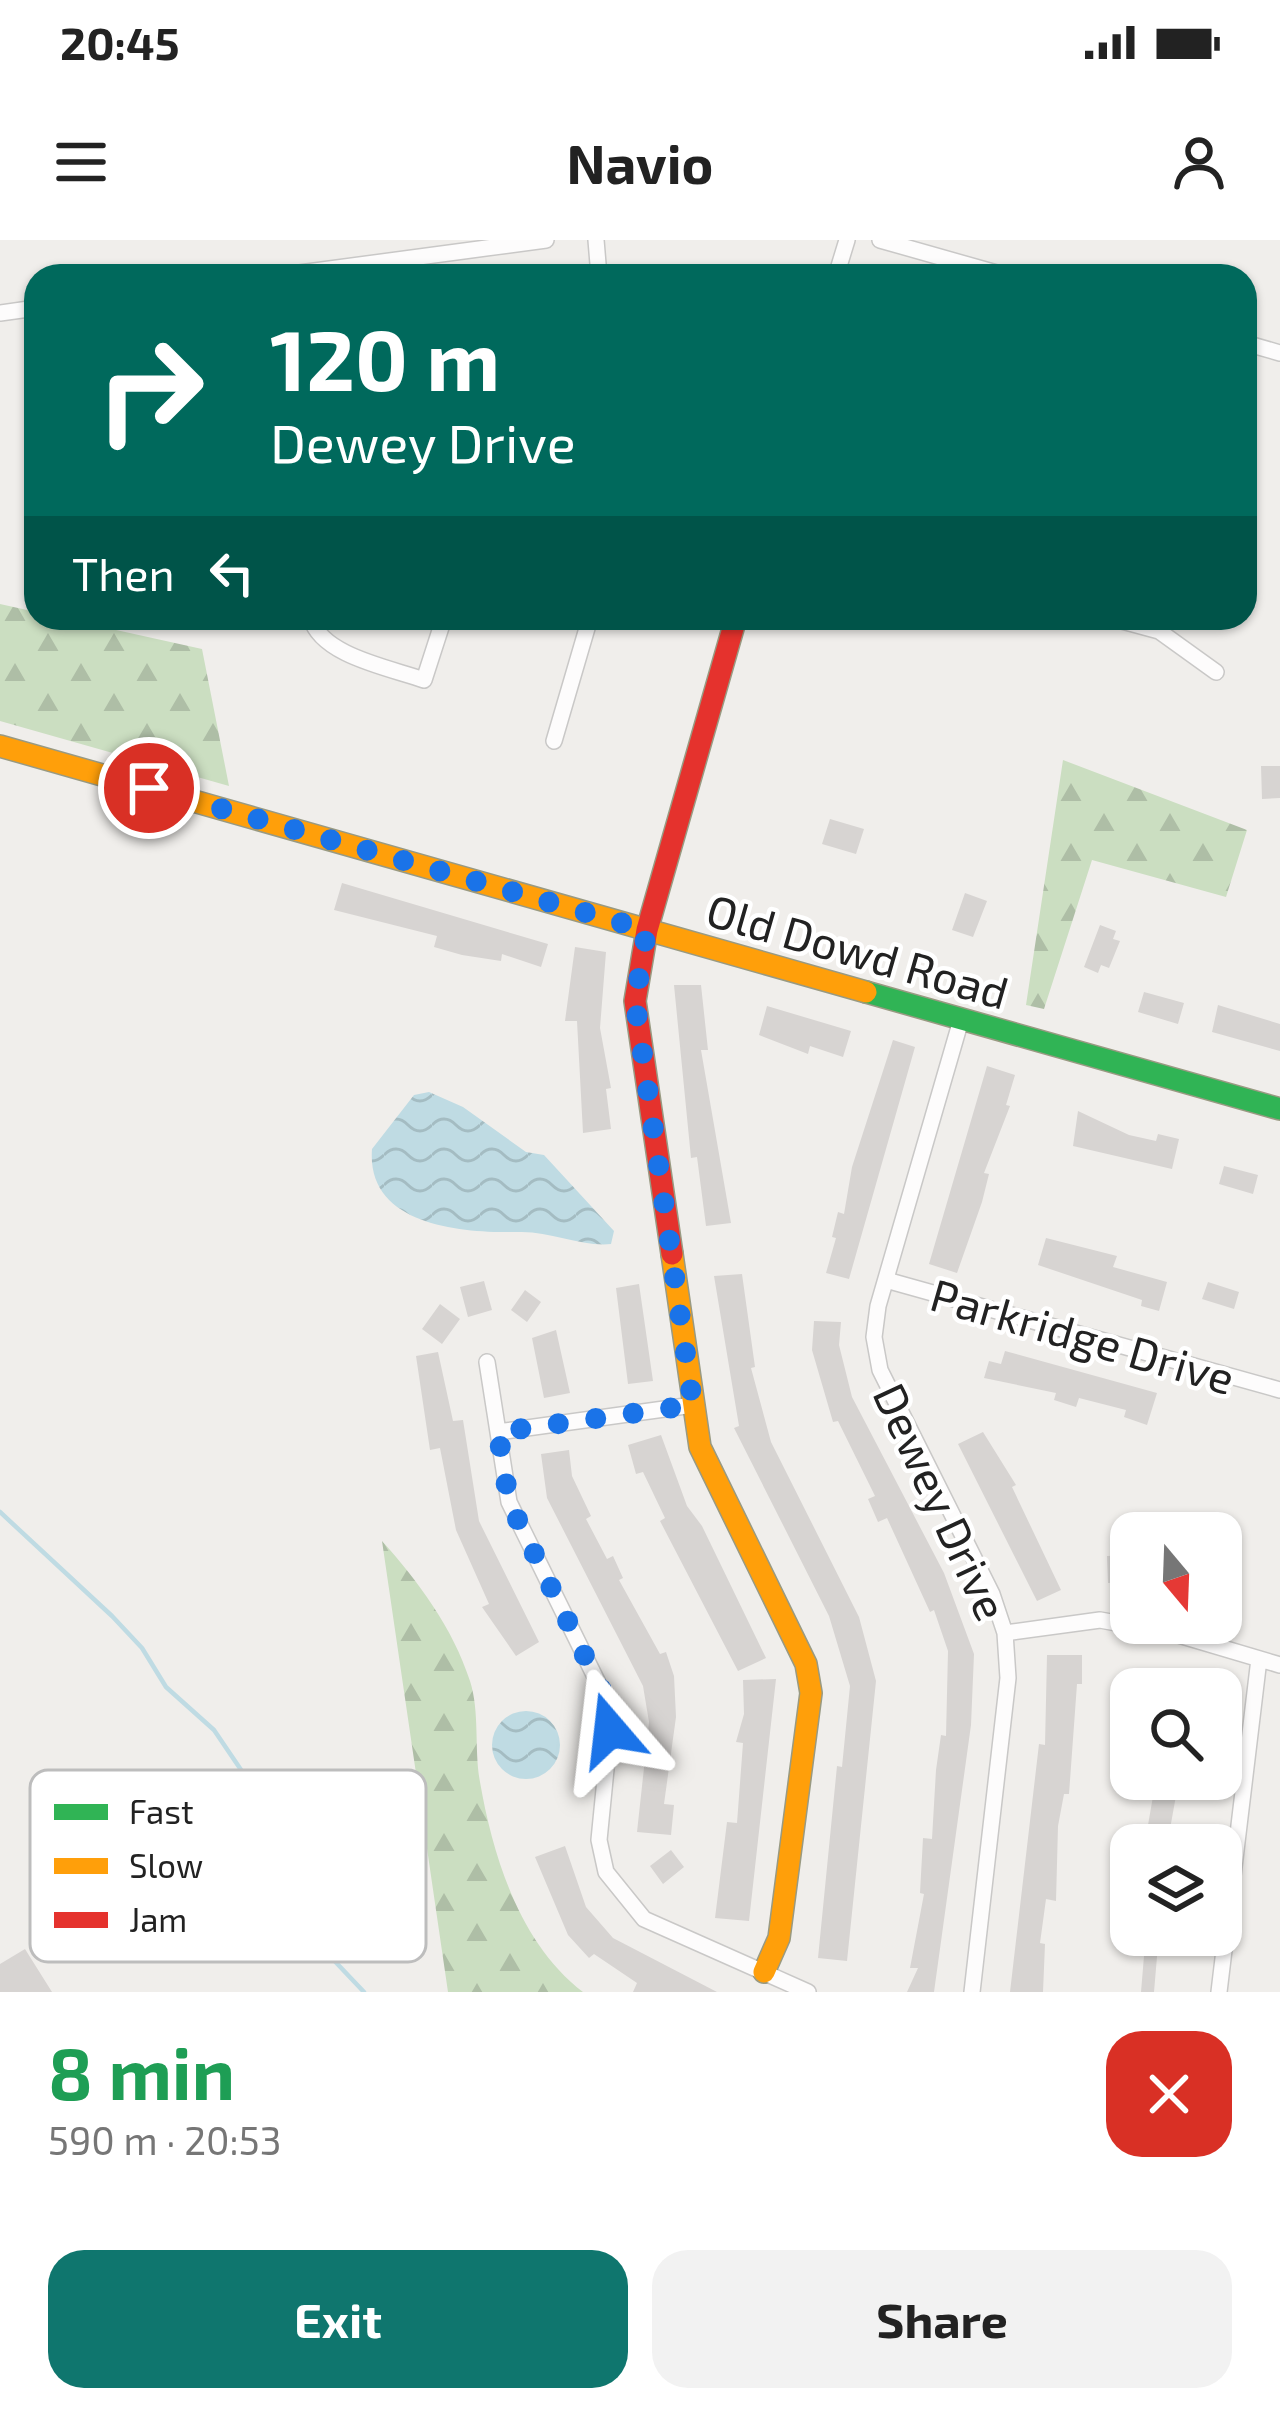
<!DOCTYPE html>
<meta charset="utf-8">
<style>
:root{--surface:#fff;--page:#f2f2f2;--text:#222;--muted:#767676;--accent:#0f766e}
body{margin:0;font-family:"Exo 2",sans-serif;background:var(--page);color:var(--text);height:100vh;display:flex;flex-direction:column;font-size:45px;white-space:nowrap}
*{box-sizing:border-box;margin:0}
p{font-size:39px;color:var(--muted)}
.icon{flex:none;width:66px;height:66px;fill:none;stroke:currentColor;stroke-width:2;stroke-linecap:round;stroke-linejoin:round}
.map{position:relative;height:1752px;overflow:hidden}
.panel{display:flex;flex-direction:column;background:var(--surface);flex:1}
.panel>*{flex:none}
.banner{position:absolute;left:24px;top:24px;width:1233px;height:366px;border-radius:36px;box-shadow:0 3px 9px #0004;background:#00695c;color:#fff;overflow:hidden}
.needle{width:78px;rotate:161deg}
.fabs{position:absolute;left:1110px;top:1272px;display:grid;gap:24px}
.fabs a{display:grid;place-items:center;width:132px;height:132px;border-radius:24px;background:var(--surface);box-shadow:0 3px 9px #0004;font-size:60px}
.pin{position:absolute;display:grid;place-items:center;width:102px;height:102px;color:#fff;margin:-51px;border:6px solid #fff;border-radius:50%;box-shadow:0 3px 12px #0007}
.me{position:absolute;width:132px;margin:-66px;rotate:343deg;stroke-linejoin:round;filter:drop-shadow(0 0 9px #0008)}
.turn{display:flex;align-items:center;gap:42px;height:252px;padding:0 48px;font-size:54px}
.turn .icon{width:156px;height:156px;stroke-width:2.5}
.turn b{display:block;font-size:84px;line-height:102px}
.then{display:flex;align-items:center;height:114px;padding:0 48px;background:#0003;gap:24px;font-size:45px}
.round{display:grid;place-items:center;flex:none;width:126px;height:126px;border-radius:36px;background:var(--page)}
.head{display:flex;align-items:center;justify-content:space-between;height:204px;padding:0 48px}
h1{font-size:72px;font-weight:700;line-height:90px;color:#1e9e55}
.button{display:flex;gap:24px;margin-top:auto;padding:24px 48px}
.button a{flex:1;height:138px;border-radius:36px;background:var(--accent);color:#fff;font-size:48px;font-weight:700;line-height:138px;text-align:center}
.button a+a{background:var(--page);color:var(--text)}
.status{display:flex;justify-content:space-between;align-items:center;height:84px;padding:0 60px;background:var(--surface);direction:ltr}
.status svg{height:33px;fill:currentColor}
header{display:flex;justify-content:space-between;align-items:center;height:156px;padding:0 48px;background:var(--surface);font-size:54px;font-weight:700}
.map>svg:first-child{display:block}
</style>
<div class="status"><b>20:45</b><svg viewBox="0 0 49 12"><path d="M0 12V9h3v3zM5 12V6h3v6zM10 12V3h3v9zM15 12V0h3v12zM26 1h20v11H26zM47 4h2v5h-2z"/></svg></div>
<header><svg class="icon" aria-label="menu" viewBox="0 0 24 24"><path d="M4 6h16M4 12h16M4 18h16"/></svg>Navio<svg class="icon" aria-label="person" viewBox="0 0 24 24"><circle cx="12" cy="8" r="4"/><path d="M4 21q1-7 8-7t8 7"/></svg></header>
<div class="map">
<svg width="1280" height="1752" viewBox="0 0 1280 1752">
<defs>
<pattern id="forest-firs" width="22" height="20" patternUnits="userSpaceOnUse" patternTransform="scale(3)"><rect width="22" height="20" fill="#cbdec1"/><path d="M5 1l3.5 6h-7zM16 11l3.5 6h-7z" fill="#aebea6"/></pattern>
<pattern id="water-waves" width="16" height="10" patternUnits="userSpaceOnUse" patternTransform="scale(3)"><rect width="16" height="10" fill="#bfdbe3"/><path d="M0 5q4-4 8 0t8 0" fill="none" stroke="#a4bcc2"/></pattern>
</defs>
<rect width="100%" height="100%" fill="#f0eeeb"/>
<!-- forest -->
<path fill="url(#forest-firs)" d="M 0,364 L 36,372 L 36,378 L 62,378 L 202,409 L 229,546 L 0,481 Z
M 1063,520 L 1247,590 L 1226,657 L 1092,620 L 1044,769 L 1026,765 Z
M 382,1301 C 418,1341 453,1388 470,1441 C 480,1472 474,1509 480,1542 C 493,1617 520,1704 583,1752 L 448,1752 Z"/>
<!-- water -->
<path fill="url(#water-waves)" d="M 429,852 L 463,867 L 526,912 L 544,915 L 614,991 L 611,1004 C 582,1007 550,991 519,992 C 465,993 366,987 372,909 L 414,855 Z
M492 1505a34 34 0 1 1 68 0a34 34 0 1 1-68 0Z"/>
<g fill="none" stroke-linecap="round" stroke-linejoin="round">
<!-- stream -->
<path stroke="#bfdbe3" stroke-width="4.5" d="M 0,1272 L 112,1376 L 142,1408 L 166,1447 L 214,1490 L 254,1549 L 303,1671 L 327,1713 L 364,1752"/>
</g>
<!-- building -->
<path fill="#d7d4d2" d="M 1261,526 L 1280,526 L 1280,558 L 1262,559 Z
M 830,579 L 864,589 L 856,614 L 822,604 Z
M 342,643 L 548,704 L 541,727 L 502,714 L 501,721 L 462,715 L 434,707 L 437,696 L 334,670 Z
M 965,653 L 987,661 L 973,697 L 952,690 Z
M 1100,685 L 1116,691 L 1113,699 L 1120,701 L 1109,728 L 1101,725 L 1098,733 L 1084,727 Z
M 575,707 L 606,712 L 600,788 L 611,848 L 606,849 L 611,889 L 583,893 L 577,781 L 565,781 Z
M 674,745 L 701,745 L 708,810 L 701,810 L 731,983 L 706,986 L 697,917 L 691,918 Z
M 1144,752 L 1184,763 L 1178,784 L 1138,772 Z
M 1218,765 L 1280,784 L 1280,811 L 1212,792 Z
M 767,766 L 851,791 L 843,817 L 810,806 L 808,814 L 759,795 Z
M 893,800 L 915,807 L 849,1039 L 826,1033 L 836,998 L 832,997 L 838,972 L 844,974 L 852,927 Z
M 987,826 L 1015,835 L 1006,865 L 1010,866 L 984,933 L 989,934 L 982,962 L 957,1033 L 929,1024 Z
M 1078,871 L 1129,895 L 1156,901 L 1158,894 L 1179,899 L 1172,929 L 1073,906 Z
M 1224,926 L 1258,935 L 1253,954 L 1219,944 Z
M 1046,998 L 1117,1016 L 1113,1027 L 1167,1042 L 1159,1071 L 1141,1066 L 1142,1060 L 1038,1025 Z
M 742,1034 L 755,1127 L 751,1128 L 771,1202 L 859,1377 L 876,1441 L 847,1721 L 818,1718 L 837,1526 L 842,1527 L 850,1446 L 829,1376 L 734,1188 L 739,1186 L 714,1036 Z
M 484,1041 L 492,1070 L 468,1077 L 460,1047 Z
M 1208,1042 L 1239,1052 L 1234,1069 L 1202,1059 Z
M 639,1044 L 653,1141 L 628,1144 L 616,1048 Z
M 525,1050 L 541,1062 L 527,1082 L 511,1070 Z
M 440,1064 L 460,1079 L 442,1104 L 422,1089 Z
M 814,1081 L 841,1082 L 839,1105 L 852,1157 L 944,1333 L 974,1414 L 971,1485 L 934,1752 L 907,1752 L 918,1728 L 910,1728 L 924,1654 L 920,1653 L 923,1598 L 932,1599 L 936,1530 L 941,1495 L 946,1496 L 948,1411 L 934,1370 L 930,1372 L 887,1278 L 878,1282 L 868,1259 L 875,1256 L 838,1181 L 833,1182 L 812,1110 Z
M 556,1090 L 570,1153 L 544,1158 L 532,1098 Z
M 1005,1111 L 1157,1153 L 1147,1185 L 1124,1177 L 1126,1170 L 1079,1158 L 1076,1167 L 1054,1160 L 1056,1153 L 984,1138 L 989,1121 L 1001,1124 Z
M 438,1112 L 453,1181 L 463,1180 L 479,1281 L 539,1402 L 516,1416 L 482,1367 L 489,1364 L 456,1290 L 440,1208 L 430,1210 L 416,1116 Z
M 983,1192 L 1016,1245 L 1012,1247 L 1061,1350 L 1037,1361 L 958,1204 Z
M 661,1195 L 687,1266 L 702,1286 L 766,1418 L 738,1431 L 660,1281 L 665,1278 L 643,1232 L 636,1234 L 628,1205 Z
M 569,1210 L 572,1236 L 591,1276 L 586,1279 L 607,1319 L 613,1316 L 623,1338 L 619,1340 L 660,1414 L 666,1412 L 674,1436 L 676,1477 L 664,1564 L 674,1565 L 671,1595 L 637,1592 L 649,1482 L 643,1446 L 547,1258 L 541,1214 Z
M 1131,1315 L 1131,1342 L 1108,1343 L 1107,1316 Z
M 1047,1415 L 1082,1415 L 1082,1444 L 1077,1444 L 1069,1554 L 1064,1554 L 1058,1586 L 1056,1661 L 1046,1659 L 1040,1703 L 1045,1704 L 1043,1752 L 1010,1752 L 1039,1504 L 1045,1505 Z
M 776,1439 L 749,1681 L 715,1678 L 727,1582 L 737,1583 L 743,1503 L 736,1502 L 744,1474 L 743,1440 Z
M 1156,1539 L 1179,1539 L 1170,1589 L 1148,1585 Z
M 565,1606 L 586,1667 L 613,1698 L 717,1752 L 633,1752 L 637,1743 L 594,1714 L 589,1718 L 568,1695 L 535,1617 Z
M 671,1610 L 684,1627 L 663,1644 L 650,1626 Z
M 1145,1704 L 1158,1705 L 1154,1752 L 1141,1752 Z
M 25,1709 L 52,1752 L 0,1752 L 0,1724 Z"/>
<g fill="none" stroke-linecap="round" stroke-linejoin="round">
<defs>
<path id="street" d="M 596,0 L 599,36
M 880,0 L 1007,36
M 277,36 L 546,0
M 836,36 L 847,0
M 0,73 L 36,68
M 1245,103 L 1280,113
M 311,378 C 321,416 391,428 424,440 L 444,378
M 1111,378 L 1159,391 L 1216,432
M 554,501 L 590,378
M 961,780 L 878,1066 L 874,1097 L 880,1130 L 992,1354 L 1005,1393 L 1008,1438 L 972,1752
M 886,1040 L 1280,1150
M 487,1122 L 509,1262 L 602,1451 L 610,1489 L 599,1600 L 606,1632 L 644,1679 L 808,1752
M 498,1192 L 693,1165
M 1005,1393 L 1100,1380 L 1172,1393 L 1280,1425
M 1219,1752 L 1259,1419"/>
<path id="fast" d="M 866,752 L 1280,869"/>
<path id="slow" d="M 0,506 L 866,752
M 672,1014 L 700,1207 L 806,1424 L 811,1453 L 779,1698 L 764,1732"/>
<path id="jam" d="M 672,1014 L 635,761 L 647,690 L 736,378"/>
</defs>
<!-- street casing -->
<use href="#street" stroke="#c9c8c7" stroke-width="18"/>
<!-- fast casing -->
<use href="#fast" stroke="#999a82" stroke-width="24"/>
<!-- slow casing -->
<use href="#slow" stroke="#999a82" stroke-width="24"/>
<!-- jam casing -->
<use href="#jam" stroke="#999a82" stroke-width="24"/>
<!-- street -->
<use href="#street" stroke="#fdfcfc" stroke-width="15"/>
<!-- fast -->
<use href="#fast" stroke="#30b455" stroke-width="21"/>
<!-- slow -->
<use href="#slow" stroke="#ff9f0a" stroke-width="21"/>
<!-- jam -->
<use href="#jam" stroke="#e5322d" stroke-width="21"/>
</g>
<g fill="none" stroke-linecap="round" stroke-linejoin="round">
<!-- route -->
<path stroke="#1a73e8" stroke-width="21" stroke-dasharray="0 37.8" d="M 149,548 L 647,690 L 635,761 L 693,1165 L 498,1192 L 509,1262 L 602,1451 L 610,1490"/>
</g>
<g text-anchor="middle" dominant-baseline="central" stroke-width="9" stroke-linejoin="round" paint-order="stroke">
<!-- street labels -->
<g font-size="45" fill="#222" stroke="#fff">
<text transform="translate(858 710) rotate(16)">Old Dowd Road</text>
<text transform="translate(1083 1095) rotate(16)">Parkridge Drive</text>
<text transform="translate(942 1261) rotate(65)">Dewey Drive</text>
</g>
</g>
<!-- legend -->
<rect x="30" y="1530" width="396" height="192" rx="18" fill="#fff" stroke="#bdbdbd" stroke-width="3"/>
<rect x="54" y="1564" width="54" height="16" fill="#30b455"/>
<rect x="54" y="1618" width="54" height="16" fill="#ff9f0a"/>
<rect x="54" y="1672" width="54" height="16" fill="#e5322d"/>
<g font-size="33" fill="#222">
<text x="129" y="1584">Fast</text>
<text x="129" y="1638">Slow</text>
<text x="129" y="1692">Jam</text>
</g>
</svg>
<div class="fabs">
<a><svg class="needle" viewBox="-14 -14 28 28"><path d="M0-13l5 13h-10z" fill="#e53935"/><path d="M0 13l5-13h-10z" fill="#767676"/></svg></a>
<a><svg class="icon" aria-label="search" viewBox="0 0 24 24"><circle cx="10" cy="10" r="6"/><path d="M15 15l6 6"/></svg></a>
<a><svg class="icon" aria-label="layers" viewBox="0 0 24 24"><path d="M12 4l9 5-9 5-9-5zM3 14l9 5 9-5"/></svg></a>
</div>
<div class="pin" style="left:149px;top:548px;background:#d93025"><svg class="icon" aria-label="arrive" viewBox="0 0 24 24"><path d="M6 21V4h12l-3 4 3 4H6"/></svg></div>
<svg class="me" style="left:610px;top:1490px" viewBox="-20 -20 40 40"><path d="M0-17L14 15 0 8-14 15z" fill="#1a73e8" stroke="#fff" stroke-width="4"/></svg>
<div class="banner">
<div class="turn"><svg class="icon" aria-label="right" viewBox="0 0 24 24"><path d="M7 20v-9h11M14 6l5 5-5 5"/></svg><div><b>120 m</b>Dewey Drive</div></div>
<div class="then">Then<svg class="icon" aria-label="left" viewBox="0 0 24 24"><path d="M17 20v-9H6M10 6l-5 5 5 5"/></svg></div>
</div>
</div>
<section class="panel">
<div class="head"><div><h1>8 min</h1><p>590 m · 20:53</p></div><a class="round" style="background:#d93025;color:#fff"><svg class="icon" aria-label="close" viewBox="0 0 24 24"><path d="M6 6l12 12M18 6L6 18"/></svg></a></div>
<div class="button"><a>Exit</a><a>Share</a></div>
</section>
